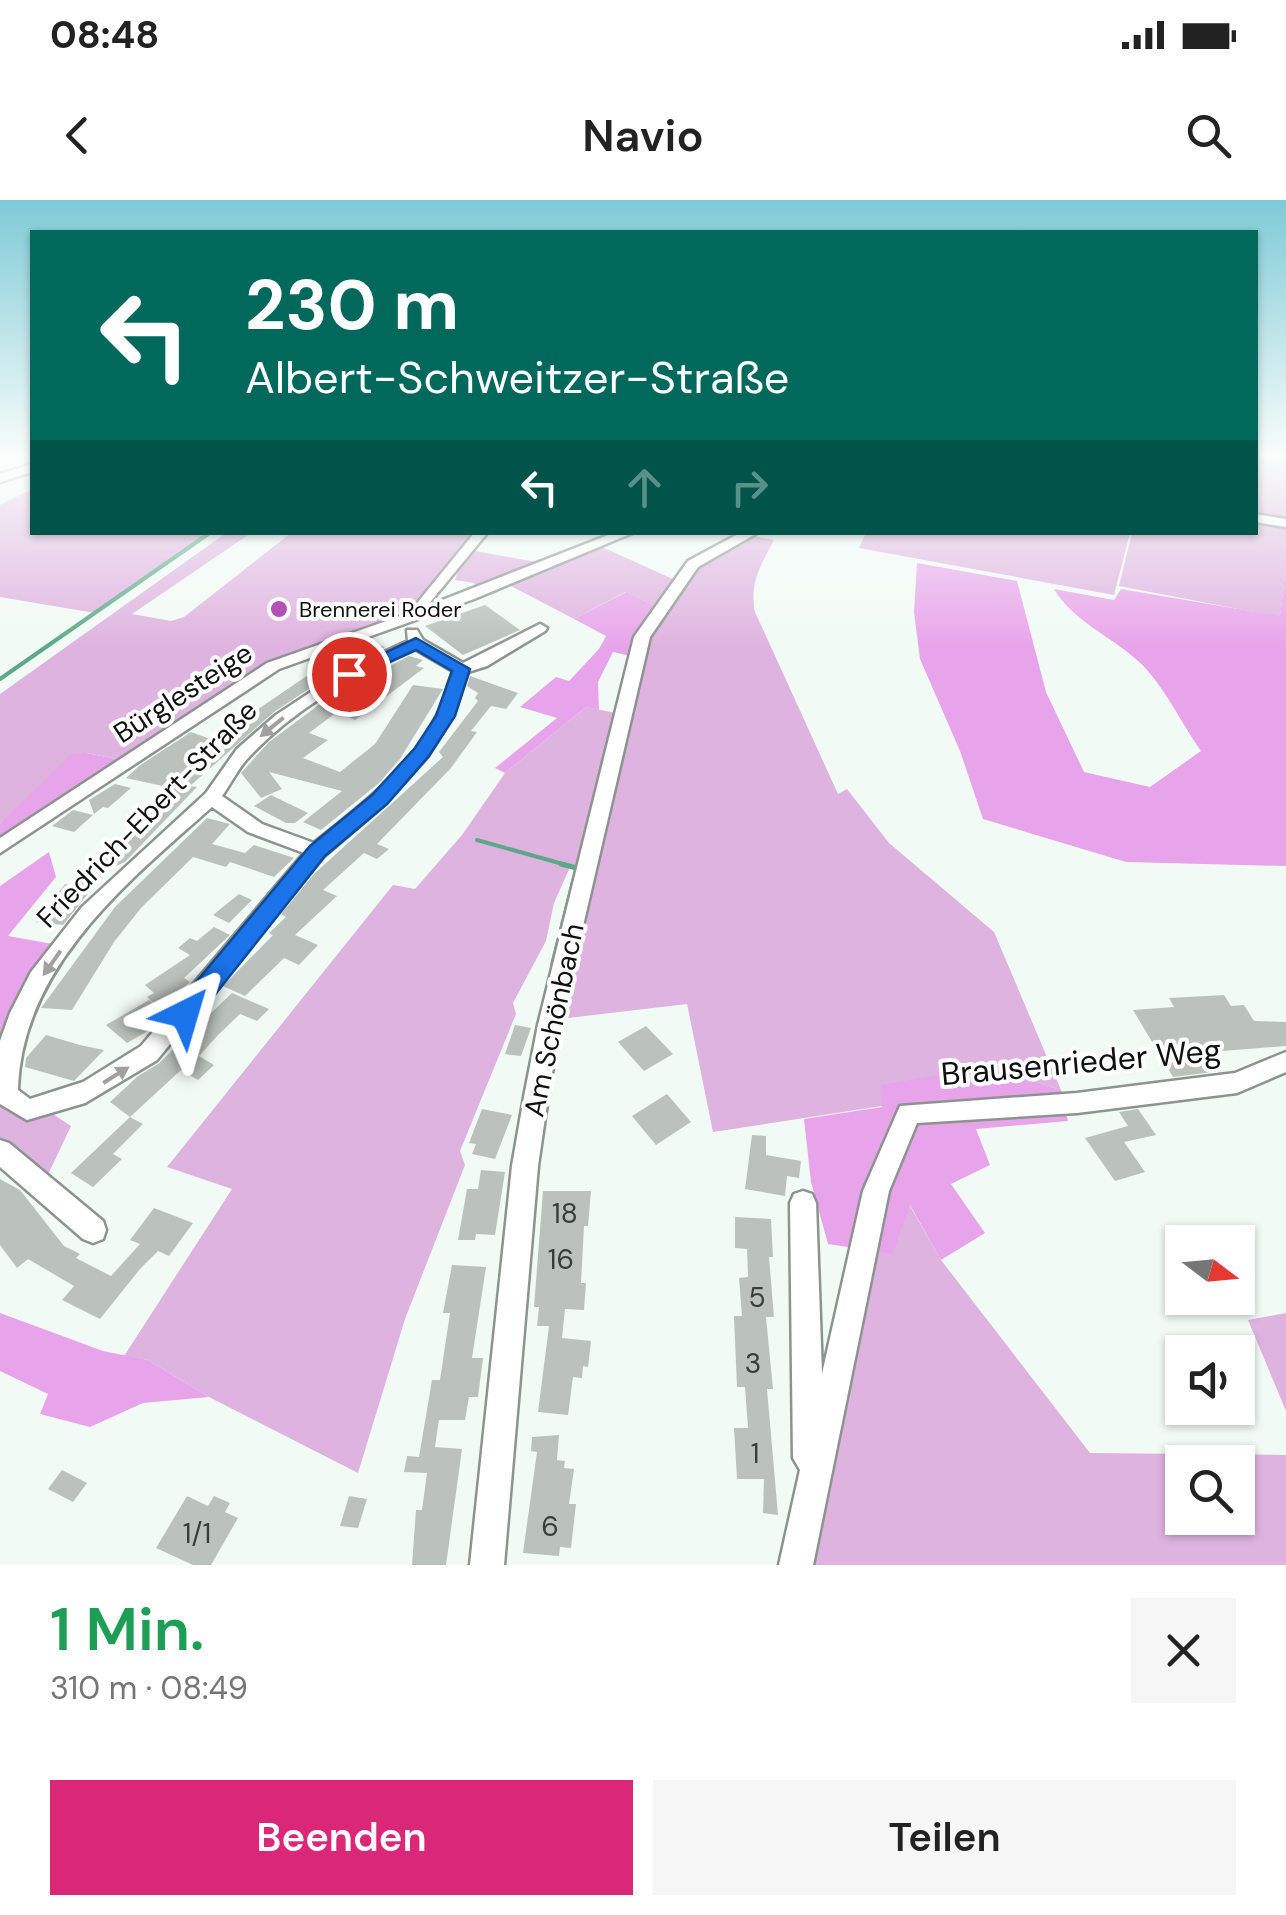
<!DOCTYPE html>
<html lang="de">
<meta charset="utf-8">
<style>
:root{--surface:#fff;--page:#f6f6f6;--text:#222;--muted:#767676;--accent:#db2777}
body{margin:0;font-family:"DM Sans",sans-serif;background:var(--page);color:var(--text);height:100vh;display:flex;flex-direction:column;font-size:38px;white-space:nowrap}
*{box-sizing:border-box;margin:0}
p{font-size:32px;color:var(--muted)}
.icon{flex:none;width:55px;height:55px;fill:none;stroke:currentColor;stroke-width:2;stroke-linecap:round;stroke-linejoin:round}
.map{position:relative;height:1365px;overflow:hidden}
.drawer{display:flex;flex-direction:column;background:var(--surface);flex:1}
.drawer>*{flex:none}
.top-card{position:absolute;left:30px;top:30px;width:1228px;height:305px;border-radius:0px;box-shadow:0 2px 8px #0004;background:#00695c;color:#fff;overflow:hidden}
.needle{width:65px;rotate:106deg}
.tools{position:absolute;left:1165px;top:1025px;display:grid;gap:20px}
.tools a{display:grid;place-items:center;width:90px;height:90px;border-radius:0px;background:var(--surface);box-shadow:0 2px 8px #0004;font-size:50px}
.pin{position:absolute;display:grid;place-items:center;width:85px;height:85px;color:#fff;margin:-42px;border:5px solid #fff;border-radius:50%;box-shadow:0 2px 10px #0007}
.me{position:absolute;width:110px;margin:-55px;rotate:40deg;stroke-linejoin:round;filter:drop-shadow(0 0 8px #0008)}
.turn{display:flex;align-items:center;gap:35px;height:210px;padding:0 50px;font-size:45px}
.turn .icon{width:130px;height:130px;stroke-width:2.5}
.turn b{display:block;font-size:70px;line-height:85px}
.lanes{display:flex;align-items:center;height:95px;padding:0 50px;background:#0003;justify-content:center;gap:50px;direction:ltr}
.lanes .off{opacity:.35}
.round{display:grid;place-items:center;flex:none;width:105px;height:105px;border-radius:0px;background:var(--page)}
.head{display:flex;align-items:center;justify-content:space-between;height:170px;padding:0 50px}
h1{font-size:60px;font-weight:600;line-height:75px;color:#1e9e55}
.primary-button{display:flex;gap:20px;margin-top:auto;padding:20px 50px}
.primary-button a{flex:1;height:115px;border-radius:0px;background:var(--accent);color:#fff;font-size:40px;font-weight:600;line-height:115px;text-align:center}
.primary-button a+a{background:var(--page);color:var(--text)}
.status{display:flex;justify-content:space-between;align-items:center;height:70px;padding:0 50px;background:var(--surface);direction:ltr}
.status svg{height:28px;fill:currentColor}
header{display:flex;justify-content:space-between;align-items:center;height:130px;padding:0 50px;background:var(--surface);font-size:45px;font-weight:600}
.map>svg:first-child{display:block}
</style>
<div class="status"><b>08:48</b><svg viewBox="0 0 49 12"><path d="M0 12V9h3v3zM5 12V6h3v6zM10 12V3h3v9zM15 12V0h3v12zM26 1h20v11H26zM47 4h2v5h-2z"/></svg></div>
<header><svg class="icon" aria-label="back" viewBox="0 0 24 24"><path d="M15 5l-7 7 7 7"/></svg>Navio<svg class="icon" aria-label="search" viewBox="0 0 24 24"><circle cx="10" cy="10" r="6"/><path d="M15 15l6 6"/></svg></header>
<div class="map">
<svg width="1286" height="1365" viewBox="0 0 1286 1365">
<rect width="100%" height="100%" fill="#f2faf6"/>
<!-- green -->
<path fill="#dfb3e0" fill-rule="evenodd" d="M 1255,257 L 1286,257 L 1286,367 L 1280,417 L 1119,386 L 1132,333 L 1255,332 Z
M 32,289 L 32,332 L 211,333 L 95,413 L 0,397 L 0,305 Z
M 226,333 L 251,333 L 132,414 L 171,421 L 184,417 L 291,333 L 474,333 L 413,404 L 392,417 L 264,466 L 117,559 L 86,553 L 0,624 L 0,494 Z
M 866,333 L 866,332 L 1130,333 L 1114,395 L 859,348 Z
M 752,336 L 774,340 C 761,365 749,383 755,412 L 838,594 L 847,589 L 889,643 L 994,732 L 1061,890 L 1024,878 L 882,906 L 713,932 L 687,804 L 560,819 L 646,444 L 693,369 Z
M 602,347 L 675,380 L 657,407 L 625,392 L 574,419 L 509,385 Z
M 475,351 L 548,364 L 477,388 L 474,383 L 455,380 L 460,367 Z
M 586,507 L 616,513 L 576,665 L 570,667 L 554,703 L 546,741 L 513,803 L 516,814 L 460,951 L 465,965 L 405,1119 L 358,1273 L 209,1197 L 148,1160 L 124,1156 L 232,989 L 167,967 L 393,685 L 415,689 L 462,635 L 505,573 Z
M 0,855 L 2,897 L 47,910 L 71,926 L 45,981 L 0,942 Z
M 909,1004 L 941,1060 L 1090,1253 L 1286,1255 L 1286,1365 L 807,1365 L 876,1051 ZM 1182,1262 L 1238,1262 L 1238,1318 L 1182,1318 Z
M 1286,1113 L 1286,1211 L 1248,1120 Z"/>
<!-- forest -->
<path fill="#e8a4ea" d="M 917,363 L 1017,381 L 1046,492 L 1084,572 L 1150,587 L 1201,551 C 1181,523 1163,483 1137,460 C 1109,435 1073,421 1054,389 L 1114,400 L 1121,389 L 1280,416 L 1286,367 L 1286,666 L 1126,662 L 983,619 L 960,551 L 920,459 L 914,412 Z
M 626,392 L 657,407 L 634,457 L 613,452 L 598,482 L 599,510 L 586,507 L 505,573 L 495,568 L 557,518 L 520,507 L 556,477 L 569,481 L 599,449 L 606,436 L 574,419 Z
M 86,553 L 117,559 L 0,636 L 0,624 L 70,555 Z
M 49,652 L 56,677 L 8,736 L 64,746 L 0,853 L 0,686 Z
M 938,875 L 1024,878 L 1061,890 L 1068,921 L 976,929 L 990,965 L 951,984 L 985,1033 L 941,1060 L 910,1005 L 893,1054 L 828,1044 L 811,982 L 804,919 L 882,907 L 881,885 Z
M 0,1113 L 103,1151 L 148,1160 L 209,1197 L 143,1203 L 90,1227 L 40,1214 L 48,1194 L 0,1171 Z"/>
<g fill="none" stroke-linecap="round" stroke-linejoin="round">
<!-- stream-far1 -->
<path stroke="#5da987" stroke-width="4" d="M 0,479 L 211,332
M 477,640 L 570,666"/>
<!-- stream -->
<path stroke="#5da987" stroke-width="5" d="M 553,763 L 577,668 L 561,664"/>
</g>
<!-- building -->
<path fill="#bbc2be" d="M 485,405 L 520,430 L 463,455 L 425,426 Z
M 371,443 L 385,447 L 339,469 L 274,512 L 190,586 L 197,587 L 125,662 L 107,670 L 63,725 L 36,722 L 65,684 L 75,686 L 144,613 L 150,614 L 172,588 L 126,578 L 139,566 L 191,532 L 213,540 L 324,464 Z
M 409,456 L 423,460 L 416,466 L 424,468 L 355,520 L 337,512 L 309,533 L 328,540 L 303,558 L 340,572 L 375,544 L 413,485 L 443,489 L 400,559 L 379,583 L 321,630 L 303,622 L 342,591 L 269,572 L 282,589 L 261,598 L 241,573 L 269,542 L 328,498 Z
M 470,476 L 518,493 L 506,509 L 491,506 L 471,531 L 477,532 L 451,568 L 377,644 L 389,649 L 377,659 L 364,653 L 323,690 L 337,696 L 295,735 L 318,745 L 299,765 L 284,758 L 245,796 L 223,786 L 273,735 L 269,733 L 286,717 L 281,714 L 315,673 L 443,557 L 439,552 L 478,501 L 475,498 L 478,493 L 467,486 Z
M 115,584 L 131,588 L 108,608 L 103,607 L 94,614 L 89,600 Z
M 271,595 L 308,613 L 295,623 L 286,623 L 254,606 Z
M 73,610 L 93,615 L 74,632 L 52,626 Z
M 207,618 L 230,624 L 212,644 L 245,653 L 254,645 L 294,658 L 274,677 L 230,662 L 226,667 L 193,657 L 141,708 L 114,742 L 72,810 L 41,808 L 115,707 Z
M 239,694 L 252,700 L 229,723 L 213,715 Z
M 214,727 L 230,735 L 184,778 L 190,782 L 160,808 L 163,811 L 149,821 L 154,825 L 151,829 L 127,843 L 106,825 L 149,800 L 159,808 L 147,797 L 154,793 L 145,785 L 190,755 L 178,748 L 190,738 L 197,741 Z
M 232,793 L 269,809 L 257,821 L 240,814 L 218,835 L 199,856 L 214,865 L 198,880 L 181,870 L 130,917 L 110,902 L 138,876 L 158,864 Z
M 1224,795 L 1231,806 L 1244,805 L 1254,821 L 1286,822 L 1286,846 L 1210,852 L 1221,871 L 1173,877 L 1133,810 L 1174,807 L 1169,798 Z
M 515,825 L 531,828 L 521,856 L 505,854 Z
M 646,826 L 673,854 L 644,871 L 618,842 Z
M 46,835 L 80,845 L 104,850 L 74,881 L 25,867 L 26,858 Z
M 667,894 L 691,922 L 656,945 L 632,916 Z
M 482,909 L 512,915 L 495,959 L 472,954 L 476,944 L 469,943 Z
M 1138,909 L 1156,935 L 1124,942 L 1145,972 L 1115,981 L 1085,938 L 1128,926 L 1119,912 Z
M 130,917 L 143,924 L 113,954 L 122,959 L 93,987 L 71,973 Z
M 752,935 L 766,936 L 766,955 L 801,961 L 799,978 L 787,976 L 785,996 L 745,989 Z
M 481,970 L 505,972 L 495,1035 L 476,1034 L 475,1040 L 458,1040 L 467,989 L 478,989 Z
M 0,979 L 20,990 L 64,1046 L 80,1054 L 76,1058 L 111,1076 L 140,1044 L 130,1040 L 154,1008 L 193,1023 L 169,1056 L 158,1051 L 140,1069 L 100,1119 L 62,1100 L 74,1086 L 28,1059 L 17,1068 L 0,1045 Z
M 543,991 L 591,991 L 588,1026 L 584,1026 L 581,1083 L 586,1083 L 584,1110 L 565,1109 L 562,1138 L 591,1141 L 588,1167 L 583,1166 L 582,1178 L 573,1177 L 568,1215 L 538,1212 L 549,1126 L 537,1126 L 539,1107 L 534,1107 Z
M 735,1017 L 771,1019 L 773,1057 L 769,1057 L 774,1117 L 766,1117 L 773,1189 L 767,1189 L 778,1315 L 763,1313 L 764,1279 L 737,1279 L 734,1228 L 748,1228 L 745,1187 L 737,1187 L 734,1116 L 742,1116 L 739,1078 L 748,1077 L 747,1049 L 735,1048 Z
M 452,1065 L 486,1067 L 472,1158 L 483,1158 L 478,1197 L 469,1197 L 465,1220 L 439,1220 L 435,1247 L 462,1249 L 446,1365 L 412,1365 L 416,1310 L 422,1310 L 427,1273 L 404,1272 L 407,1256 L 419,1257 L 432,1180 L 440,1180 L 450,1113 L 443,1113 Z
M 559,1235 L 557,1260 L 565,1261 L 564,1268 L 574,1269 L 569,1304 L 576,1304 L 571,1348 L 560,1347 L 559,1356 L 523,1353 L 537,1252 L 531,1251 L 532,1237 Z
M 62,1270 L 87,1283 L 73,1302 L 48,1289 Z
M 187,1296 L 208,1306 L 214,1296 L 230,1303 L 225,1312 L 238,1318 L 211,1365 L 193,1365 L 156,1348 Z
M 349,1296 L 367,1299 L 358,1328 L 340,1326 Z"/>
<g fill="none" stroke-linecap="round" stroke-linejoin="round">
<defs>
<path id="minor" d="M 32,264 L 32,272 L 0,282 L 0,274 Z
M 1255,314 L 1286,319 L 1286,327 L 1255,322 Z
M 475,332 L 488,332 L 427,406 L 616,332 L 635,332 L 474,399 L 279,469 L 0,653 L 0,638 L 267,463 L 409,413 Z
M 742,332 L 759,332 L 698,367 L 650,437 L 560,825 L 548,897 L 538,966 L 504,1365 L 470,1365 L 512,966 L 524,897 L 538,825 L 634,437 L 688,361 Z
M 540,424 L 547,428 L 545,431 L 487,466 L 468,472 L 453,516 L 428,556 L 386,603 L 324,656 L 157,860 L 85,903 L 27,920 L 0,904 L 0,841 L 10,813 L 31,772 L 82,707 L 206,593 L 237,549 L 276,515 L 341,472 L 408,441 L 407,430 L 417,430 L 423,440 L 463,463 ZM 415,449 L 453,471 C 448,485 444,501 437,515 C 412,568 359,607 314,643 L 262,624 L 222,596 C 231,584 238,568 249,557 C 294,509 355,474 415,449 ZM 212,607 L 248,632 L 304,653 L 141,846 L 83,882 L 30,899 L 18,890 C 21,768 127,682 212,607 Z
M 1286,852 L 1286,872 L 1237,893 L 1077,913 L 917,923 L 889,991 L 813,1365 L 779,1365 L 800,1270 L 793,1258 L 790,1003 L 794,994 L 803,991 L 812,994 L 816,1003 L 822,1174 L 863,991 L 900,906 L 1077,893 L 1235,873 Z
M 0,940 L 9,943 L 103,1021 L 106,1030 L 103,1039 L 93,1043 L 83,1039 L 0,967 Z"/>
</defs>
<!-- minor casing -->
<use href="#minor" stroke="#8d9490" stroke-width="5"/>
<!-- minor -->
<use href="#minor" fill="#fff" fill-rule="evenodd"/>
</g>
<!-- one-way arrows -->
<defs><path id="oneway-solid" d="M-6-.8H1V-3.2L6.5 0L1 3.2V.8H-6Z" transform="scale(2.5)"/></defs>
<g fill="#9fa09f">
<use href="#oneway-solid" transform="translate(272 527) rotate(141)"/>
<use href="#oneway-solid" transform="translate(52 763) rotate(125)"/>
<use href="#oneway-solid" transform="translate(116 875) rotate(-32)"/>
</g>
<!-- sky -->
<linearGradient id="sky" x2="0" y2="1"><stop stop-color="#7ecad6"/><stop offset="0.57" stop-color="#f9fdfb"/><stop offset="1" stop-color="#f9fdfb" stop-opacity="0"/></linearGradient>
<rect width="1286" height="448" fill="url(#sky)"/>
<!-- route -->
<path fill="#1a73e8" stroke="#114b97" stroke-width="2.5" d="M 416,438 L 470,469 L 455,516 L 429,556 L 387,604 L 325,656 L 194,821 L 176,821 L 172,814 L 176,806 L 310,646 L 372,595 L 415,548 L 436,516 L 452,471 L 416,450 L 355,478 L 349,479 L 340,474 Z"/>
<!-- markers -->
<circle fill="#b451b8" stroke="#fff" stroke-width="4" cx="279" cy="409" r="10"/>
<g text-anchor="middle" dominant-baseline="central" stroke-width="8" stroke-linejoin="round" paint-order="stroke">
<!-- far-poi labels -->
<g font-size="22" fill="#0e110f" stroke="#fff" text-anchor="start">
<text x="299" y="409">Brennerei Roder</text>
</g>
<!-- street labels -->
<g font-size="28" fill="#0e110f" stroke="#fff">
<text transform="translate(183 493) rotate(-33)">Bürglesteige</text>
<text transform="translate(147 614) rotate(-46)">Friedrich-Ebert-Straße</text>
<text transform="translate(554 820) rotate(-78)">Am Schönbach</text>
</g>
<!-- near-number labels -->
<g font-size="28" fill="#393d3b">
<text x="565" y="1013">18</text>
<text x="561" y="1059">16</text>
<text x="757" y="1097">5</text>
<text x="753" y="1163">3</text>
<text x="755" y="1253">1</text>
<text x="550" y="1326">6</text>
<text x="197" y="1333">1/1</text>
</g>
<!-- near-street labels -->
<g font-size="32" fill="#0e110f" stroke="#fff">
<text transform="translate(1081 862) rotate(-5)">Brausenrieder Weg</text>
</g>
</g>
</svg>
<div class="tools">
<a><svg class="needle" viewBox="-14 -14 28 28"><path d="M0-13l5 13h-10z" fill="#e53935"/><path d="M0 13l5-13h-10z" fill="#767676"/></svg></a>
<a><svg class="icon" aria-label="sound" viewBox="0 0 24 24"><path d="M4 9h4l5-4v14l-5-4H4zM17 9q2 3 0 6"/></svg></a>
<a><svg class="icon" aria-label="search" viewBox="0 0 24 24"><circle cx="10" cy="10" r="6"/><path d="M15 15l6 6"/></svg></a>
</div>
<div class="pin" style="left:349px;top:474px;background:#d93025"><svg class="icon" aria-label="arrive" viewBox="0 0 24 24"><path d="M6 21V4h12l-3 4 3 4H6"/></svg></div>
<svg class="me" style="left:185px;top:814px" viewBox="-20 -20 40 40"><path d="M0-17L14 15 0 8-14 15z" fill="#1a73e8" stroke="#fff" stroke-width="4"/></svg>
<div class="top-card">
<div class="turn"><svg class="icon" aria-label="left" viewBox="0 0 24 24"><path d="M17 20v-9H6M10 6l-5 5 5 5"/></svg><div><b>230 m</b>Albert-Schweitzer-Straße</div></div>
<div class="lanes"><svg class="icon" aria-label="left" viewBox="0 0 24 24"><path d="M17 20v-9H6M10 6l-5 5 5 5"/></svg><svg class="icon off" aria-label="ahead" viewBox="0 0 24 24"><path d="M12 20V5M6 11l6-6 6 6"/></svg><svg class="icon off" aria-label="right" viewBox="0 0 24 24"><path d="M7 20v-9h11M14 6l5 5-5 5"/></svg></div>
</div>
</div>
<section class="drawer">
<div class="head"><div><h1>1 Min.</h1><p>310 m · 08:49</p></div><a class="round"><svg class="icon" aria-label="close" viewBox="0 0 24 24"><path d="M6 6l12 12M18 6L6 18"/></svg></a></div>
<div class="primary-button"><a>Beenden</a><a>Teilen</a></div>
</section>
